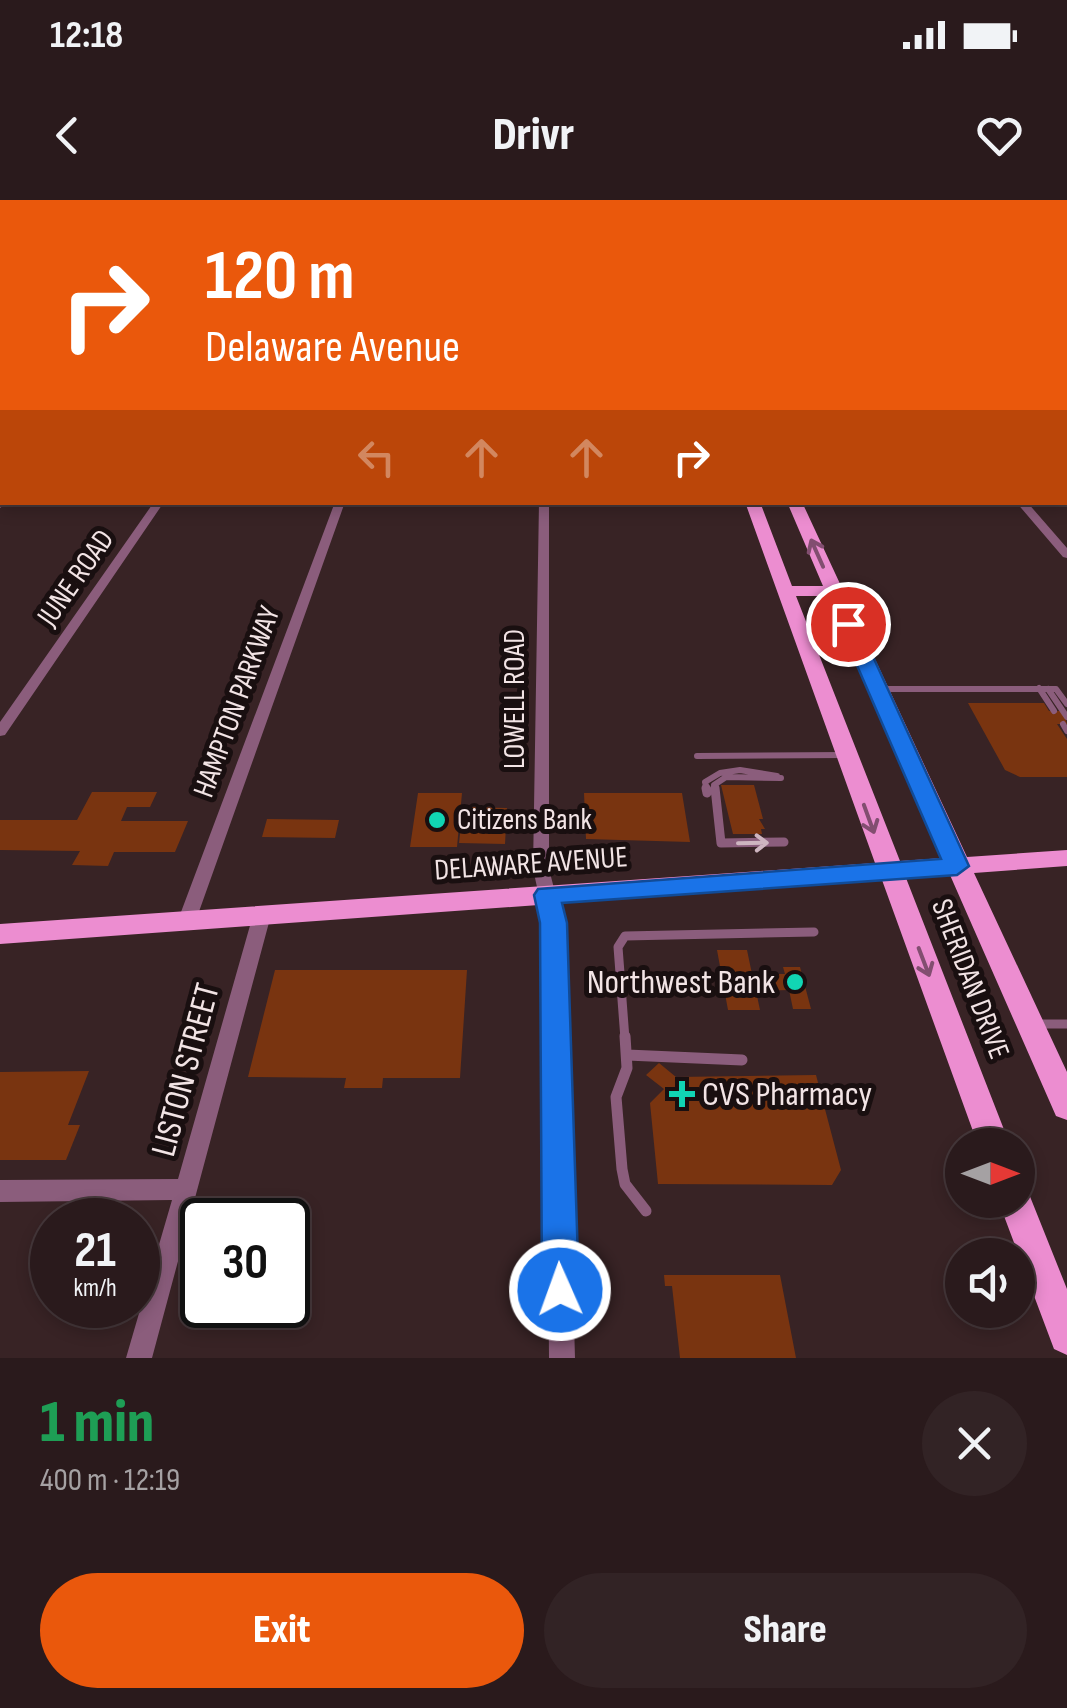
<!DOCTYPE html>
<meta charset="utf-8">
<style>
:root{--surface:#2a1a1c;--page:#322325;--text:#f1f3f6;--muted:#a5a1a3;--line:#46383b;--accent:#ea580c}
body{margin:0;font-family:"Sofia Sans Condensed",sans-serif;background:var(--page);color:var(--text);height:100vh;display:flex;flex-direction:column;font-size:38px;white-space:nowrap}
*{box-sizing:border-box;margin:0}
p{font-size:32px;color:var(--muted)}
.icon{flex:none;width:55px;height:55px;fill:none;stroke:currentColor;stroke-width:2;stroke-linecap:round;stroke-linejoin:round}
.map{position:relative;height:1158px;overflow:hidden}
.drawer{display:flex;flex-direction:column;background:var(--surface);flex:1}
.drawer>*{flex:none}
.top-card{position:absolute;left:0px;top:0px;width:1068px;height:305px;box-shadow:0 5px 15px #0003,0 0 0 2px var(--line);background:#ea580c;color:#fff;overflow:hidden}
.needle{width:65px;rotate:90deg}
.tools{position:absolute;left:945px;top:928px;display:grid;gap:20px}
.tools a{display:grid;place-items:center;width:90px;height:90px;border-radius:50%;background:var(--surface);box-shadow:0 5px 15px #0003,0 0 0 2px var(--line);font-size:50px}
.speed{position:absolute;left:30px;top:998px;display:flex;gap:20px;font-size:50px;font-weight:700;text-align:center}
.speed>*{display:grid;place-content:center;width:130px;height:130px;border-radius:50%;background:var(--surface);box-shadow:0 5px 15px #0003,0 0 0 2px var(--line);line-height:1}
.speed small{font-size:25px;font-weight:400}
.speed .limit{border:5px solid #111;border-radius:15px;background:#fff;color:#111}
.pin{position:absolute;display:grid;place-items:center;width:85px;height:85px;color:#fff;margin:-42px;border:5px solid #fff;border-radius:50%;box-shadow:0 2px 10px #0007}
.me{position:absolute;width:110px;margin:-55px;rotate:358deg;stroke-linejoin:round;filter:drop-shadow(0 0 8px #0008)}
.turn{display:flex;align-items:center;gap:35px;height:210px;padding:0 40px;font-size:45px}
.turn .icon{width:130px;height:130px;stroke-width:2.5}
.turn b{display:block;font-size:70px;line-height:85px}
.lanes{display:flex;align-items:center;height:95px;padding:0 40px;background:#0003;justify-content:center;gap:50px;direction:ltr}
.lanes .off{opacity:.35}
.round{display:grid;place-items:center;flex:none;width:105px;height:105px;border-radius:52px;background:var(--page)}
.summary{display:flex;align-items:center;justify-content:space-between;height:170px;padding:0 40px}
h1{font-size:60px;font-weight:800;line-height:75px;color:#1e9e55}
.cta{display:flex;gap:20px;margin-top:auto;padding:20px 40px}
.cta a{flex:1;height:115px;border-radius:60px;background:var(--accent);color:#fff;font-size:40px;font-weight:800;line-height:115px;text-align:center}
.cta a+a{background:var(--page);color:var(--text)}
.status{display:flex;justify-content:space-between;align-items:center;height:70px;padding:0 50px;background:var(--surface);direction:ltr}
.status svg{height:28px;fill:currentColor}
header{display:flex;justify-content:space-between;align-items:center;height:130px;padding:0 40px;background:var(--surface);font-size:45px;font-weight:800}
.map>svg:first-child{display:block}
</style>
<div class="status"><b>12:18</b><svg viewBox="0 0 49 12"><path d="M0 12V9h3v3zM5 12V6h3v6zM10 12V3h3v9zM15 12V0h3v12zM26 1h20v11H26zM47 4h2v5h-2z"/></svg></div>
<header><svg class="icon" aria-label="back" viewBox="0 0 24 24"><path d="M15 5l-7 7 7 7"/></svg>Drivr<svg class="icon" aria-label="heart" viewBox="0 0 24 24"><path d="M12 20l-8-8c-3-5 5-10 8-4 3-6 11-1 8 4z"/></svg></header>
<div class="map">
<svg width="1067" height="1158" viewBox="0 0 1067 1158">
<rect width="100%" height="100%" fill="#382325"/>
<!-- building -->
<path fill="#793410" d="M 968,503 L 1044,503 L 1049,511 L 1063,511 L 1067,524 L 1057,524 L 1067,539 L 1067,577 L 1020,577 L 1005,570 Z
M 721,585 L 754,585 L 763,619 L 759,619 L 765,629 L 761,629 L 762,634 L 733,634 Z
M 92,592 L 157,592 L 150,607 L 127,607 L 121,621 L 188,621 L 175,652 L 114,652 L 108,666 L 72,665 L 80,651 L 0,650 L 0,620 L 77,620 Z
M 418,593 L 462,593 L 457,647 L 410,647 Z
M 584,593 L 682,593 L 690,642 L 586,639 Z
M 463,607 L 507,608 L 505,644 L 459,643 Z
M 267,619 L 339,620 L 335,638 L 262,637 Z
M 717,750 L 747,750 L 752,774 L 785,774 L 783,767 L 800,767 L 811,809 L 793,809 L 789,790 L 756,791 L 760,810 L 728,810 Z
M 275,770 L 467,770 L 460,878 L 383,878 L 382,888 L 344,888 L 346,878 L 248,877 Z
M 659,863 L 676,877 L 816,875 L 841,970 L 832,985 L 658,984 L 650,903 L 664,889 L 646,875 Z
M 89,871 L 68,925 L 80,925 L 66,960 L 0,960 L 0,872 Z
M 664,1075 L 780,1075 L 796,1158 L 680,1158 L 672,1086 L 665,1086 Z"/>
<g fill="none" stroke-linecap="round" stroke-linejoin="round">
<!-- service-far2 -->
<path stroke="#8b5d7c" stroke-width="6" d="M 1039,488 L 1054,511
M 882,489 L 1056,489 L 1067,504
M 1048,489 L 1067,517
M 1063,524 L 1067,531
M 697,556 L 846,555
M 707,590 L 705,582 L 720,573 L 740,570 L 777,576
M 715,590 L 714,585 L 726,577 L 781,578"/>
<!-- service-far1 -->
<path stroke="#8b5d7c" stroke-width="9" d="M 706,588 L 707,593
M 715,588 L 721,643 L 784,642
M 1039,824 L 1067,824
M 625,839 L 618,747 L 625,736 L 814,732"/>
<!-- service -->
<path stroke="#8b5d7c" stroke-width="11" d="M 625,836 L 627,868 L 616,897 L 622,969 L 625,984 L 646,1011
M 627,855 L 742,860"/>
<!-- minor -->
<path fill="#8b5d7c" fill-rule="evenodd" d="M 1065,185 L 1067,185 L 1067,191 L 1065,191 Z
M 2,299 L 2,302 L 8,302 L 0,308 L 0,300 Z
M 154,302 L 164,302 L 5,535 L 0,536 L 0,522 Z
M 335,302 L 345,302 L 196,720 L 193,725 L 187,726 L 181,725 L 178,720 Z
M 539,302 L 549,302 L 549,669 L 563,723 L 575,1158 L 549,1158 L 545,723 L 533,669 Z
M 1016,302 L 1027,302 L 1067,348 L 1067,358 L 1063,357 Z
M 262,709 L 268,710 L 271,715 L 152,1158 L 126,1158 L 172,1000 L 0,1002 L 0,980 L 178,979 L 253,715 L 256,710 Z"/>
<!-- tertiary -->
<path fill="#8b5d7c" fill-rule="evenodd" d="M 0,158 L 2,158 L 2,164 L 0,164 Z
M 1065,159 L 1067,159 L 1067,165 L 1065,165 Z"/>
<!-- primary -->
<path fill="#ec8dd0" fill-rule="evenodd" d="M 745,302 L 760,302 L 792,386 L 823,386 L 787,302 L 802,302 L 967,657 L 1067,650 L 1067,666 L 974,673 L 1067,872 L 1067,920 L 1056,916 L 950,675 L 906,678 L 1010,945 L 978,945 L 882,680 L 0,744 L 0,724 L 875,663 ZM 796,396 L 828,396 L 943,658 L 900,661 Z
M 1018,985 L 1027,989 L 1067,1089 L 1067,1155 L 1054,1149 L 998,1000 L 1018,1000 Z"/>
</g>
<!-- one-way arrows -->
<defs><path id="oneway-shaft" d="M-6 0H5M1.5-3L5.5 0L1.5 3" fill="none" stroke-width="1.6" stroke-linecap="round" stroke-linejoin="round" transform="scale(2.5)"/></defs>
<g stroke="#824e70">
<use href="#oneway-shaft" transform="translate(817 353) rotate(-114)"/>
<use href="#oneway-shaft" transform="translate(869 619) rotate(70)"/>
<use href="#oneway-shaft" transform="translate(924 762) rotate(69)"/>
</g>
<use stroke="#ceb5c0" href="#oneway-shaft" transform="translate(753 643) rotate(-1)"/>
<!-- sky -->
<linearGradient id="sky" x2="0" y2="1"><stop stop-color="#1f1314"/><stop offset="0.45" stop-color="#4d4551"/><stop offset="1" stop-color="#4d4551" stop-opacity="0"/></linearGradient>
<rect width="1067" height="296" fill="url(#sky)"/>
<!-- route -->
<path fill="#1a73e8" stroke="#114b97" stroke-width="2.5" d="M 848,418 L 858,424 L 969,666 L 957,675 L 562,703 L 567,723 L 579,1090 L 573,1103 L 560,1109 L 547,1103 L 542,1090 L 540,723 L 534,695 L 538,689 L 941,659 L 839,424 Z"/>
<!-- markers -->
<g fill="#11d5b4" stroke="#190f10" stroke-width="4">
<circle cx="437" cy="620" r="10"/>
<circle cx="795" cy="782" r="10"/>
<path d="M677 879h10v10h10v10h-10v10h-10v-10h-10v-10h10z"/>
</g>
<g text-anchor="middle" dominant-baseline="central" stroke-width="10" stroke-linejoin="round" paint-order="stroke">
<!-- street labels -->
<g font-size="30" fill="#f2e4e5" stroke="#190f10">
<text transform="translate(76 378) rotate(-55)">JUNE ROAD</text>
<text transform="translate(515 499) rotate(-90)">LOWELL ROAD</text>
<text transform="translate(237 502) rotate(-70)">HAMPTON PARKWAY</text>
<text transform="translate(531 664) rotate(-4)">DELAWARE AVENUE</text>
<text transform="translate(970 779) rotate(69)">SHERIDAN DRIVE</text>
</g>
<!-- poi labels -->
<g font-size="30" fill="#f2e4e5" stroke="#190f10" text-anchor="start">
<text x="457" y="620">Citizens Bank</text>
</g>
<!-- near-poi labels -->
<g font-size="35" fill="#f2e4e5" stroke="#190f10" text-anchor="end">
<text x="775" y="782">Northwest Bank</text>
<text x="702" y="894" text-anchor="start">CVS Pharmacy</text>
</g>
<!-- near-street labels -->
<g font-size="35" fill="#f2e4e5" stroke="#190f10">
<text transform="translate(186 870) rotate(-75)">LISTON STREET</text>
</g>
</g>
</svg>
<div class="tools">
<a><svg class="needle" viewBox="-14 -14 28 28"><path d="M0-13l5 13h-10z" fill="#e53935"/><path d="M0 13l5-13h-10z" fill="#a5a1a3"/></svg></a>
<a><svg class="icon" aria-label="sound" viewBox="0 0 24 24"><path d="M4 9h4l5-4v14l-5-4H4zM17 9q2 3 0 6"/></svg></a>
</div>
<div class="speed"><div>21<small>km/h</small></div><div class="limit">30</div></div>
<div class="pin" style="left:848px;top:424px;background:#d93025"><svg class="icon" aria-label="arrive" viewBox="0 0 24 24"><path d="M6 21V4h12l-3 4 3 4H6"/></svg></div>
<svg class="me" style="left:560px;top:1090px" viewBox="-20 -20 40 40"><circle r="17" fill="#1a73e8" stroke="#fff" stroke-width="3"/><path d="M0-11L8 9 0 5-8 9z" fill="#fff"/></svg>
<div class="top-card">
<div class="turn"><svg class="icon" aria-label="right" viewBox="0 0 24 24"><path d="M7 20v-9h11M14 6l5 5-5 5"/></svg><div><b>120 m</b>Delaware Avenue</div></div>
<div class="lanes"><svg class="icon off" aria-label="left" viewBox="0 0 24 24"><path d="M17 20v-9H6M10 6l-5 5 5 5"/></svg><svg class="icon off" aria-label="ahead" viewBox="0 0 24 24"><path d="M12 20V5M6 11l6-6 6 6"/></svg><svg class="icon off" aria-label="ahead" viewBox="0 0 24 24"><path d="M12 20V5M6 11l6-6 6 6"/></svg><svg class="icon" aria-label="right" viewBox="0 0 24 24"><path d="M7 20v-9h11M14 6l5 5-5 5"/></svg></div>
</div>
</div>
<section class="drawer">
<div class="summary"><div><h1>1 min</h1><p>400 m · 12:19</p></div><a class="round"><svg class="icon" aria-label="close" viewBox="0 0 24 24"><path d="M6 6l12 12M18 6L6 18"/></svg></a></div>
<div class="cta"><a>Exit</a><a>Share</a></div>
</section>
